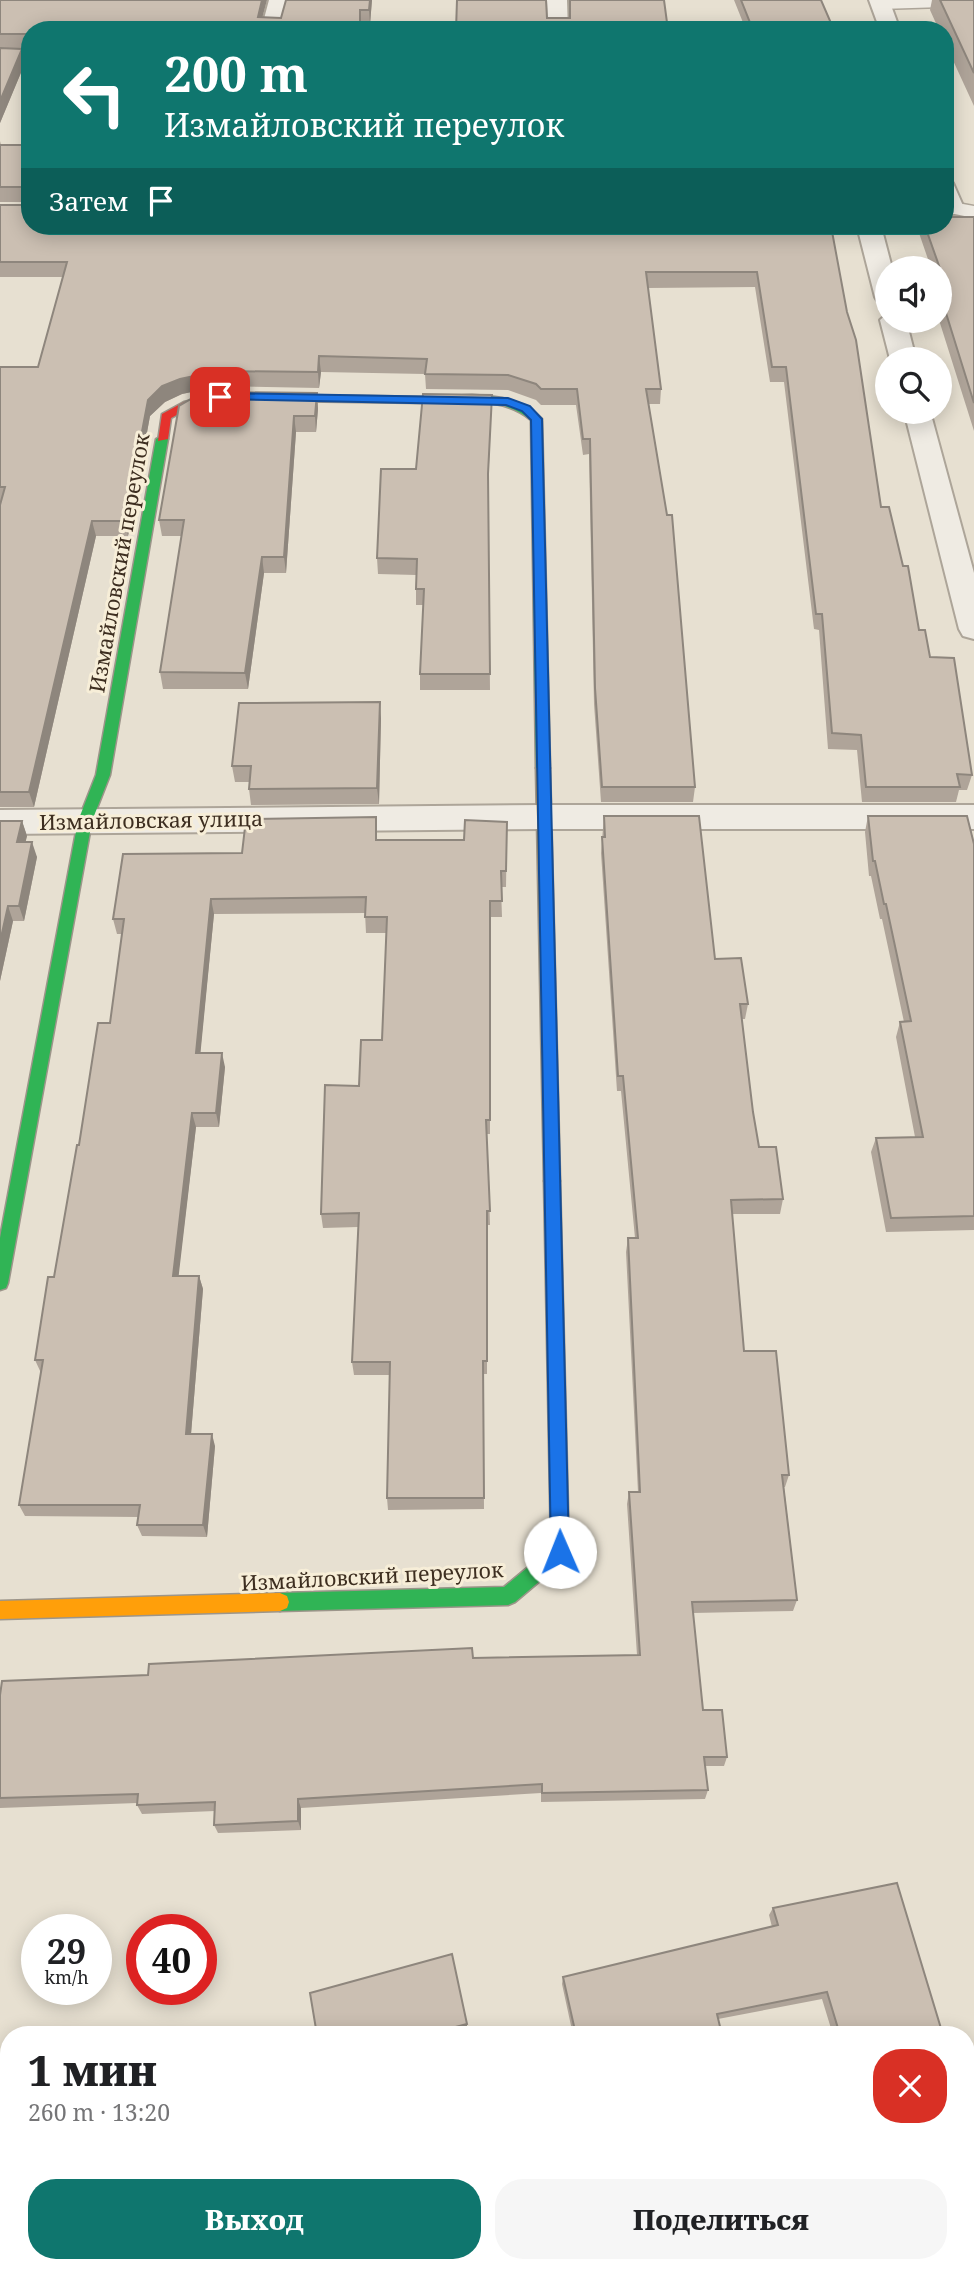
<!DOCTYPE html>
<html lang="ru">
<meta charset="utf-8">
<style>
:root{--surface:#fff;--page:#f6f6f6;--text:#202124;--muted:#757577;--accent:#0f766e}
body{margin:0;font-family:"Noto Serif",serif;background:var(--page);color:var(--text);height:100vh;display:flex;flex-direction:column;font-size:26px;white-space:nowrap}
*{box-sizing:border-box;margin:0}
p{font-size:23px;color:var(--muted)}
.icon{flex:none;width:38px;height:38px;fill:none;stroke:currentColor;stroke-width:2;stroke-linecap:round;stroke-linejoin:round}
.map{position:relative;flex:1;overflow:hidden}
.drawer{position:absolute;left:0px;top:2026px;width:975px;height:247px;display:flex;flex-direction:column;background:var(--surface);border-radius:28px 28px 0 0;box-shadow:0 4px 18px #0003}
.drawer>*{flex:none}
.guide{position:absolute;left:21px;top:21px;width:933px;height:214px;border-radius:28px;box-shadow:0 4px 18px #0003;background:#0f766e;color:#fff;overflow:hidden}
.tools{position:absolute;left:875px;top:256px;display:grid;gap:14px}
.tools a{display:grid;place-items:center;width:77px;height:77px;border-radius:50%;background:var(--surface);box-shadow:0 4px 18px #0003;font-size:35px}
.speed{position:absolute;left:21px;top:1914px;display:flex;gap:14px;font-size:35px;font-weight:700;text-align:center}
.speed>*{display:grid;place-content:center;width:91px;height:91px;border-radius:50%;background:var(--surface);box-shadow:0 4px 18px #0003;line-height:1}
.speed small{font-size:18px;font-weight:400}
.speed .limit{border:10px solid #d22;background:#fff;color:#111}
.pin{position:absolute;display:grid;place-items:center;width:60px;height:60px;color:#fff;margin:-30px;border-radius:14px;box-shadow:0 4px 10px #0006}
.me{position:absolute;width:77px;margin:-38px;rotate:359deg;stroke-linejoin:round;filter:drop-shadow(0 0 5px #0008)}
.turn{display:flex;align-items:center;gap:24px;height:147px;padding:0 28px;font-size:32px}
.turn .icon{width:91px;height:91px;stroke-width:2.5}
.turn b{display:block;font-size:49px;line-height:60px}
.then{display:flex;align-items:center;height:66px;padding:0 28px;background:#0003;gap:14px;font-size:26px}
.round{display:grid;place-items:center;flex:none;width:74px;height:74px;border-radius:28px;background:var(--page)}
.head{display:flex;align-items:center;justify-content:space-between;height:119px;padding:0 28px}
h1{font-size:42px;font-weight:800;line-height:52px}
.button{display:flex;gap:14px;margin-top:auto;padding:14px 28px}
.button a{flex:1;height:80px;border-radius:28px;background:var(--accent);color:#fff;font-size:28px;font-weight:800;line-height:80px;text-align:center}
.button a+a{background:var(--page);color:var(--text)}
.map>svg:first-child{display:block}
</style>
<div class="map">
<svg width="974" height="2272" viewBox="0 0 974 2272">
<rect width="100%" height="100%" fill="#e7e0d1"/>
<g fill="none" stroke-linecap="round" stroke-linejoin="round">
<defs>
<path id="lane" d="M 875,0 L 974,0 L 974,6 L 881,9 L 875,8 L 873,4 Z
M 0,50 L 30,51 L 30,61 L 0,60 Z
M 952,202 L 974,206 L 974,218 L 945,212 L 945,204 Z"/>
<path id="street" d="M 269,0 L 289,0 L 281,30 L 261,30 Z
M 547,0 L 567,0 L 568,30 L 548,30 Z
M 869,0 L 889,0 L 900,30 L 880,30 Z
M 945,181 L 953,183 L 964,208 L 960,213 L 945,215 Z
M 857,226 L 881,226 L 892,268 L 887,268 L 887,304 L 878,302 L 875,297 Z
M 887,314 L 887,320 L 906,320 L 916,359 L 890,359 L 880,320 Z
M 904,411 L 930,411 L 974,573 L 974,639 L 963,636 L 959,629 Z
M 543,805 L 974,805 L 974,829 L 543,829 L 0,834 L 0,810 Z
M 974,2181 L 974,2237 L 966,2238 L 966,2182 Z
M 578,2264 L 675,2264 L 672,2272 L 575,2272 Z"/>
<path id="fast" d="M 472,395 C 498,396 523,399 542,419 L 550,768 L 543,773 L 536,768 L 531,420 C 502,396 464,402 429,403 L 424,400 L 429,397 Z
M 162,436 L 168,439 L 110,775 L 92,821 L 8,1283 L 6,1288 L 0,1290 L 0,1238 L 78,821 L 96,775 L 156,439 Z
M 552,1174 L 558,1176 L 560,1181 L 569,1552 L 567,1558 L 515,1602 L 508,1605 L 280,1611 L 273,1608 L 271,1602 L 273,1596 L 280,1593 L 504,1587 L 551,1548 L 544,1181 L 546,1176 Z"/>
<path id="slow" d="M 543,763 L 550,768 L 560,1181 L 558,1186 L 546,1186 L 544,1181 L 536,768 Z
M 280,1593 L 287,1596 L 289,1602 L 287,1608 L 280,1611 L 0,1619 L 0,1601 Z"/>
<path id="jam" d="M 220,394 L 429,397 L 434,400 L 429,403 L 220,400 L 192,407 L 171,418 L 168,439 L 158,441 L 162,414 L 184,402 Z"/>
</defs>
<!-- lane casing -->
<use href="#lane" stroke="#ada599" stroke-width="3"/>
<!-- street casing -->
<use href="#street" stroke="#ada599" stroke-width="4"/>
<!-- fast casing -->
<use href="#fast" stroke="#9c958a" stroke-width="3"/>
<!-- slow casing -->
<use href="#slow" stroke="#9c958a" stroke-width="3"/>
<!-- jam casing -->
<use href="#jam" stroke="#9c958a" stroke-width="3"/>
<!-- lane -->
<use href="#lane" fill="#efebe3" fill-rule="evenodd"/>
<!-- street -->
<use href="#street" fill="#efebe3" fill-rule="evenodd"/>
<!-- fast -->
<use href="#fast" fill="#30b455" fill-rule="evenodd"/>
<!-- slow -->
<use href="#slow" fill="#ff9f0a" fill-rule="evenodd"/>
<!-- jam -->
<use href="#jam" fill="#e5322d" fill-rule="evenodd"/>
</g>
<!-- wall -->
<path fill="#afa499" d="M 0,0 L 281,18 L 372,0 L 370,24 L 361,24 L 361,30 L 30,30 L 30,48 L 8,48 L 22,49 L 25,63 L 0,123 Z
M 734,0 L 821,0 L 834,30 L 746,30 Z
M 932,0 L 974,0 L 974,106 L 945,43 L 945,30 L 939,30 L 930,10 Z
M 0,141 L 1,145 L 831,226 L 881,507 L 919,630 L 972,775 L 967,790 L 959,790 L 956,802 L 862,802 L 857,750 L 828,749 L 819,630 L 814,629 L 784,382 L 770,382 L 755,287 L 648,288 L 661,389 L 660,404 L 648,404 L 695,787 L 693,802 L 601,802 L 594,704 L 589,454 L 583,455 L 576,405 L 541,405 L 536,400 L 508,390 L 426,389 L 425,374 L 321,372 L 319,388 L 220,386 L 182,394 L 165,402 L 150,416 L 128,536 L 96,536 L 34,807 L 0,807 L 0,367 L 38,367 L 63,277 L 0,277 L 0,205 L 29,205 L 29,202 L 0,202 Z
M 974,217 L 974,431 L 939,320 L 940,301 L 941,297 L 940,293 L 940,268 L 931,268 L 919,233 L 920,226 L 945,226 Z
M 317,393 L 318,409 L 316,432 L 296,432 L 286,573 L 264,573 L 248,689 L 163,689 L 160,672 L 182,536 L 162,536 L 159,520 Z
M 492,395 L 488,487 L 490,690 L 420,690 L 420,674 L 423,605 L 416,605 L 416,575 L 378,574 L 377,558 L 416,469 Z
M 381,718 L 379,804 L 251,805 L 249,789 L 250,782 L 235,782 L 232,766 Z
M 604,816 L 715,959 L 748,1004 L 745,1019 L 742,1019 L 753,1112 L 759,1147 L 783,1199 L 780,1214 L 732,1214 L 744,1351 L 789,1475 L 785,1487 L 784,1487 L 797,1600 L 793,1611 L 693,1613 L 703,1710 L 727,1757 L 724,1766 L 705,1766 L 708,1790 L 705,1799 L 541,1802 L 541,1793 L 301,1808 L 301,1830 L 218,1833 L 214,1825 L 215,1811 L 142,1814 L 137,1805 L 137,1803 L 0,1808 L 0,1695 L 148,1675 L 473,1658 L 637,1655 L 627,1504 L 629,1492 L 638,1492 L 626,1252 L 628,1238 L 635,1238 L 621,1091 L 617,1091 L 601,853 Z
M 868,816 L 974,844 L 974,1230 L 886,1232 L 871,1152 L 876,1138 L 915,1137 L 896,1037 L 900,1022 L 904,1022 L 882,919 L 880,919 L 871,876 L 869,876 L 865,832 Z
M 376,817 L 377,840 L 464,840 L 507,822 L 506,887 L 501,887 L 502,917 L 490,917 L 490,1134 L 487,1134 L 490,1225 L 487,1225 L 487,1374 L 483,1374 L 484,1509 L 388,1510 L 387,1498 L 390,1375 L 354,1375 L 352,1362 L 358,1227 L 323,1228 L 321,1214 L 359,1086 L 382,1040 L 386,933 L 366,933 L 365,913 L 214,914 L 200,1053 L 225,1067 L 219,1127 L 196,1127 L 178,1276 L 199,1276 L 203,1289 L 191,1434 L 215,1446 L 207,1537 L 142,1536 L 137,1525 L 138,1517 L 25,1516 L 19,1505 L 41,1373 L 35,1360 L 54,1277 L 79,1145 L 110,1023 L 122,934 L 117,934 L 113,919 L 242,853 Z
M 0,821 L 22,821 L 27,836 L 25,842 L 37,857 L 24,921 L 13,921 L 0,981 Z
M 773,1908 L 943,2035 L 833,2035 L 822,1999 L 718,2019 L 722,2035 L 573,2035 L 562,1984 L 563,1977 L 772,1927 L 769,1915 Z
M 9,2062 L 9,2253 L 0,2255 L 0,2064 Z"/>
<!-- shaded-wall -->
<path fill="#8e867d" d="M 262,0 L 267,0 L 259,30 L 258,17 Z
M 370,0 L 372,0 L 370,24 L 369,10 Z
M 22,49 L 25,63 L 0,123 L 0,101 Z
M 319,356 L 321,372 L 319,388 L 318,372 Z
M 218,371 L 220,386 L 182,394 L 165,402 L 150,416 L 128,536 L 125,521 L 148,400 L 162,386 L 180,379 Z
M 317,393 L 318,409 L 316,432 L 315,416 Z
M 294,416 L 296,432 L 286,573 L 284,557 Z
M 92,521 L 96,536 L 34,807 L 29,792 Z
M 262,557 L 264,573 L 248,689 L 245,673 Z
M 380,702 L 381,718 L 379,804 L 377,788 Z
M 22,821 L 27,836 L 22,857 L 17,842 Z
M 32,842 L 37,857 L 24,921 L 19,906 Z
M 211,899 L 214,914 L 199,1068 L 196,1053 Z
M 8,906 L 13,921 L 0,981 L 0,942 Z
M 222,1053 L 225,1067 L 219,1127 L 216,1113 Z
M 192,1113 L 196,1127 L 177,1290 L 173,1276 Z
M 199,1276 L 203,1289 L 190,1446 L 186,1434 Z
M 212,1434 L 215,1446 L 207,1537 L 203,1525 Z
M 298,1799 L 301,1808 L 301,1830 L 298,1821 Z
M 467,2024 L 467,2030 L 444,2035 L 444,2030 Z"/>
<!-- building -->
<path fill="#cbbfb2" stroke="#8e867d" stroke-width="2" d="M 0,0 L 262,0 L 258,17 L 281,18 L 286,0 L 370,0 L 369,10 L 360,10 L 360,30 L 30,30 L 30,46 L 27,34 L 0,34 Z
M 457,0 L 546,0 L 547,18 L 570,18 L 570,0 L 664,0 L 668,30 L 456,30 Z
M 741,0 L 821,0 L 834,30 L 753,30 Z
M 940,0 L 974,0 L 974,73 Z
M 0,48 L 22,49 L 0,101 Z
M 0,145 L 30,145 L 30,226 L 831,226 L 847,312 L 856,340 L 881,507 L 889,507 L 903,566 L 908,566 L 919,630 L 925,630 L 930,657 L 954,658 L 972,775 L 957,774 L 960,787 L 866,787 L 861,735 L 832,733 L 822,614 L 816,614 L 786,367 L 772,367 L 757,272 L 646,272 L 661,389 L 646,389 L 667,515 L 672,515 L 695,787 L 602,787 L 595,688 L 590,439 L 583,439 L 577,389 L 541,389 L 536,384 L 508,375 L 425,374 L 427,359 L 319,356 L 318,372 L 218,371 L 180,379 L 162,386 L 148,400 L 125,521 L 92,521 L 29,792 L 0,792 L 0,505 L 5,487 L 0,487 L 0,367 L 38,367 L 67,262 L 0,262 L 0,205 L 29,205 L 29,187 L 0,187 Z
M 945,217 L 974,217 L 974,403 L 941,297 L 950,297 L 925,226 L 945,226 Z
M 218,392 L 317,393 L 315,416 L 294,416 L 284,557 L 262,557 L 245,673 L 160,672 L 184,520 L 159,520 L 179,406 L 196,396 Z
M 423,394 L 492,395 L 488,474 L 490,674 L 420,674 L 424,589 L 416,589 L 417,559 L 377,558 L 381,469 L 416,469 Z
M 380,702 L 377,788 L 249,789 L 251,766 L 232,766 L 239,703 Z
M 604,816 L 699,816 L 715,959 L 741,958 L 748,1004 L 740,1004 L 753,1112 L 759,1147 L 776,1147 L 783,1199 L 731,1200 L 744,1351 L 776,1351 L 789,1475 L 782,1475 L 797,1600 L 692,1602 L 703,1710 L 722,1710 L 727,1757 L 704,1757 L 708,1790 L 542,1793 L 542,1784 L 298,1799 L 298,1821 L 214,1825 L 215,1802 L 137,1805 L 138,1794 L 0,1798 L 0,1695 L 2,1681 L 148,1675 L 149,1664 L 472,1648 L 473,1658 L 640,1655 L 629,1492 L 640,1492 L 628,1238 L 638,1238 L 623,1076 L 618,1076 L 602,837 L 605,837 Z
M 868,816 L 967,816 L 974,844 L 974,1216 L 891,1218 L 876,1138 L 923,1137 L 900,1022 L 911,1021 L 886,904 L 884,904 L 875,861 L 873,861 Z
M 376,817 L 376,840 L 464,840 L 465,820 L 507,822 L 506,871 L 501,871 L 502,901 L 490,901 L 490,1120 L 486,1120 L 490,1211 L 487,1211 L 487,1361 L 483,1361 L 484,1498 L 387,1498 L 390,1362 L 352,1362 L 359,1213 L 321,1214 L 325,1085 L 359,1086 L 361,1040 L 382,1040 L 387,917 L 365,917 L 366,897 L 211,899 L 196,1053 L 222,1053 L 216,1113 L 192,1113 L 173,1276 L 199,1276 L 186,1434 L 212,1434 L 203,1525 L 137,1525 L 140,1505 L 19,1505 L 43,1360 L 35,1360 L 48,1277 L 54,1277 L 77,1145 L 79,1145 L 98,1023 L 110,1023 L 124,919 L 113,919 L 123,854 L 242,853 L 246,819 Z
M 0,821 L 22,821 L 17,842 L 32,842 L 19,906 L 8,906 L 0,942 Z
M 897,1883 L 943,2035 L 840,2035 L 827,1992 L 717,2014 L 722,2035 L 576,2035 L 563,1977 L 778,1925 L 773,1908 Z
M 452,1954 L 467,2024 L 444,2030 L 445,2035 L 317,2035 L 310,1993 Z
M 9,2062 L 9,2249 L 0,2251 L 0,2064 Z"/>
<!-- route -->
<path fill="#1a73e8" stroke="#114b97" stroke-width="2" d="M 220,393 L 508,398 L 530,406 L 542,419 L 569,1552 L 567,1559 L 560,1561 L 553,1559 L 551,1552 L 531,420 L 522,411 L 506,405 L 217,399 L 217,394 Z"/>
<g text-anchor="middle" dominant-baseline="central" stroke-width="6" stroke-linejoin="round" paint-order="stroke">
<!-- street labels -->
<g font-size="21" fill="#3d2e20" stroke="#f7eed8">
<text transform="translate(119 563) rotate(-80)">Измайловский переулок</text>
<text transform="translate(151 820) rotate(-1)">Измайловская улица</text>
<text transform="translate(372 1576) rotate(-3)">Измайловский переулок</text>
</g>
</g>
</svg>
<div class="tools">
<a><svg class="icon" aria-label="sound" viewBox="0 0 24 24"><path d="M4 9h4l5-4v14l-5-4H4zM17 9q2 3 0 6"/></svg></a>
<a><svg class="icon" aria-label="search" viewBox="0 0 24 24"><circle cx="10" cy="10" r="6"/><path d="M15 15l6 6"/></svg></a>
</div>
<div class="speed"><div>29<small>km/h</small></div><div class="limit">40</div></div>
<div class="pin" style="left:220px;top:397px;background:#d93025"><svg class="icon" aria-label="arrive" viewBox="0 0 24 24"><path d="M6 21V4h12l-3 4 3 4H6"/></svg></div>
<svg class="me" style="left:560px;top:1552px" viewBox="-20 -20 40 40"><circle r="19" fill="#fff"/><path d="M0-13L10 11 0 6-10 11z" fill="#1a73e8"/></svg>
<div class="guide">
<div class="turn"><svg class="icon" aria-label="left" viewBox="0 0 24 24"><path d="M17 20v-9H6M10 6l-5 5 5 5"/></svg><div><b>200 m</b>Измайловский переулок</div></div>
<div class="then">Затем<svg class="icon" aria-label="arrive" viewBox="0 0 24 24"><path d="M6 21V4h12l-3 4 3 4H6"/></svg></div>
</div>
<section class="drawer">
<div class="head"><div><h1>1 мин</h1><p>260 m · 13:20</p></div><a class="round" style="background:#d93025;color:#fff"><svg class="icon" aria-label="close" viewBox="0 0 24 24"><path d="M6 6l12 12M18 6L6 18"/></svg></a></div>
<div class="button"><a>Выход</a><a>Поделиться</a></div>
</section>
</div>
